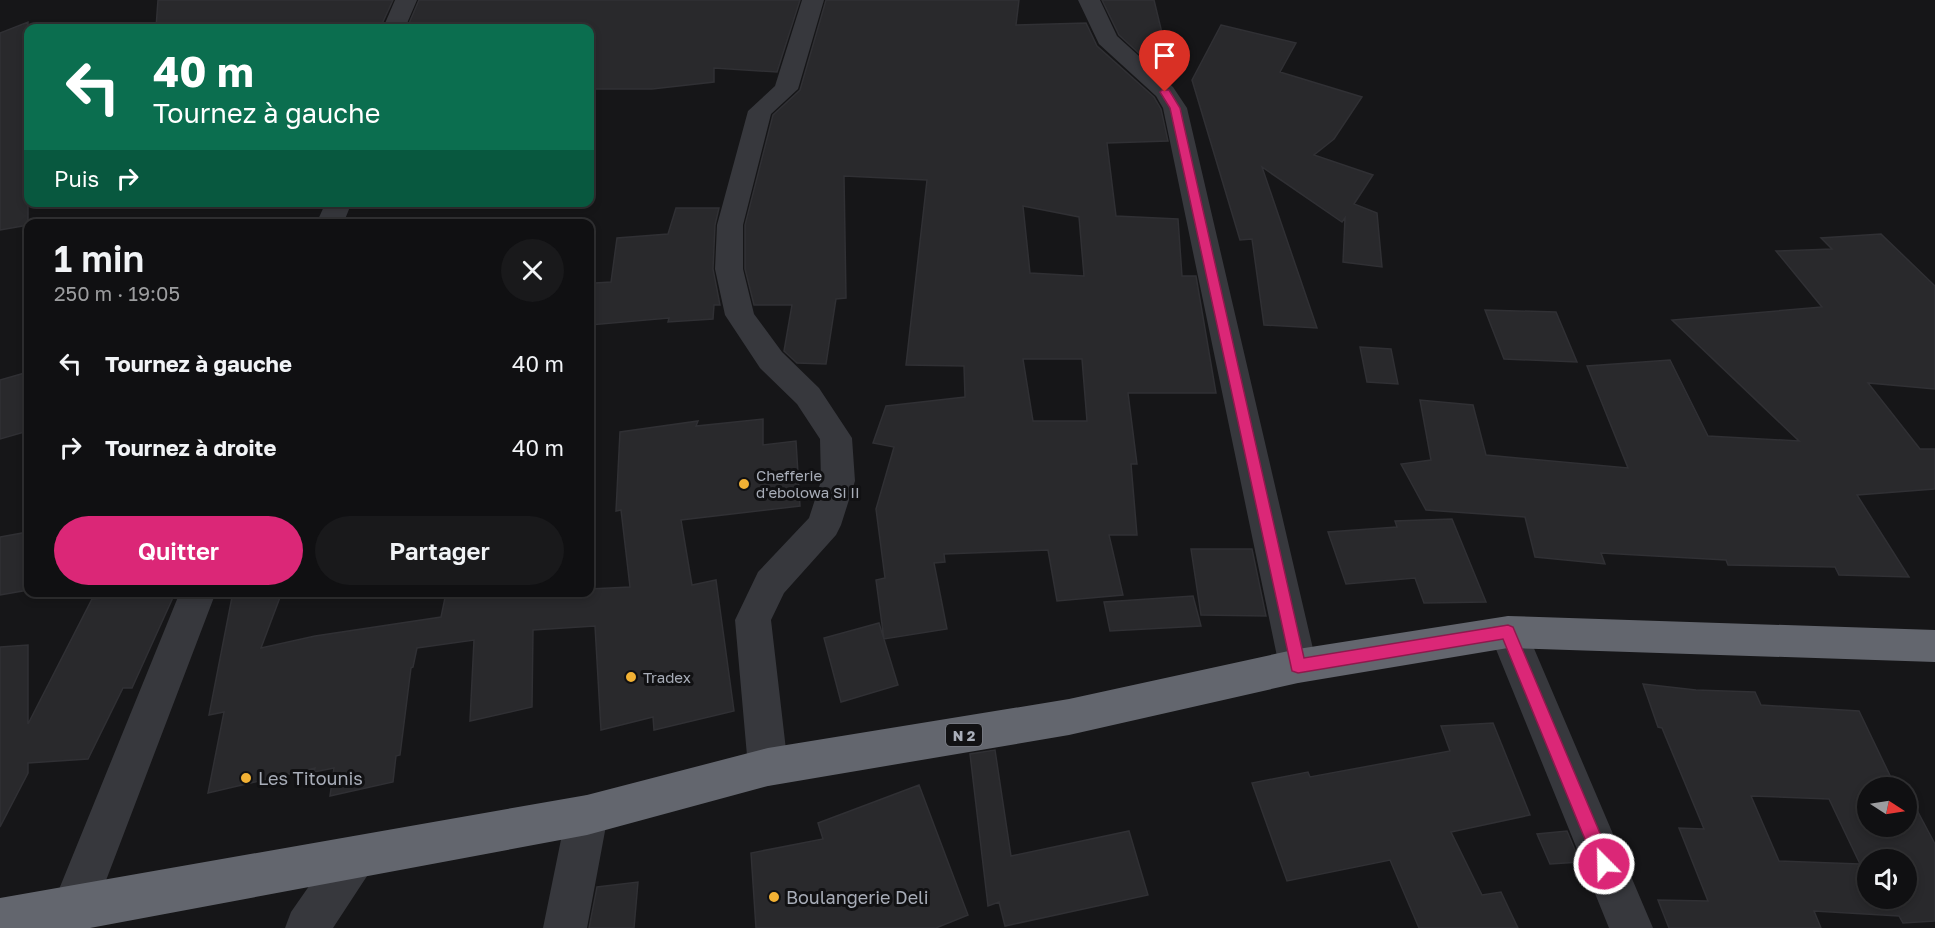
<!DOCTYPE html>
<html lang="fr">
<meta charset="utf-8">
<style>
:root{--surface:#101012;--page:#19191b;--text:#f1f3f6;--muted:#9c9d9f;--line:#303032;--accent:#db2777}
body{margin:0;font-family:"Golos Text",sans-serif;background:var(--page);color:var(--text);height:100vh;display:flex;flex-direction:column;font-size:22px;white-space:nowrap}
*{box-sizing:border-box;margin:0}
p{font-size:20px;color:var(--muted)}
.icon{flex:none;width:33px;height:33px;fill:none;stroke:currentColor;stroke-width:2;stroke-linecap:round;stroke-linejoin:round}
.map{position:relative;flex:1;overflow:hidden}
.sheet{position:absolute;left:24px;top:219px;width:570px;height:378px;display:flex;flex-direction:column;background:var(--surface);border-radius:12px;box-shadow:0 3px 9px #0003,0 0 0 2px var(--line)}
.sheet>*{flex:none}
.top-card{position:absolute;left:24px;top:24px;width:570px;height:183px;border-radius:12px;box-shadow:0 3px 9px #0003,0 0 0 2px var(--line);background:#0b6e4f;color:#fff;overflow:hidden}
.needle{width:39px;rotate:102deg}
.buttons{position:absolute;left:1857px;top:777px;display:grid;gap:12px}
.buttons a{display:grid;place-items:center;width:60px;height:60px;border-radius:50%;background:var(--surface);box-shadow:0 3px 9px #0003,0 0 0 2px var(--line);font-size:30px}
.pin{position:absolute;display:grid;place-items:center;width:51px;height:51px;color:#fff;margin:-62px -26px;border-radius:50% 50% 50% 0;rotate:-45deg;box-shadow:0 0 6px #0007}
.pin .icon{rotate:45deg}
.me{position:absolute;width:66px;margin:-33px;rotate:337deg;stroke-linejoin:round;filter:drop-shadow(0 0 4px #0008)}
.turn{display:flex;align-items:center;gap:21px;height:126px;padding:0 30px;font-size:27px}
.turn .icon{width:78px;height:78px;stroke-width:2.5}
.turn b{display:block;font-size:42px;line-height:51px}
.then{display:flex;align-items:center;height:57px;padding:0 30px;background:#0003;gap:12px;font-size:22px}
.round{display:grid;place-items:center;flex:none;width:63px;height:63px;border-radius:32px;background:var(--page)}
.overview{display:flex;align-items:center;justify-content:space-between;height:102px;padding:0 30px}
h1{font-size:36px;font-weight:600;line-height:45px}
.action{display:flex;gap:12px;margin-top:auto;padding:12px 30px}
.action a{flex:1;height:69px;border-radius:36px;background:var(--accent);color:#fff;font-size:24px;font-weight:600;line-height:69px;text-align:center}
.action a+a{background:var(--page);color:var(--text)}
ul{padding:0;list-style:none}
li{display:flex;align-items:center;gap:18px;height:84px;padding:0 30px}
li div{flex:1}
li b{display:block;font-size:22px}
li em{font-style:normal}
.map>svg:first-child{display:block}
</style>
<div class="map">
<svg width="1935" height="928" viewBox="0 0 1935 928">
<rect width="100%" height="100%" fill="#161618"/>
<!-- building -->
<path fill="#29292c" stroke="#303034" stroke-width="1.5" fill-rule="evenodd" d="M 158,0 L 393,0 L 381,26 L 156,28 Z
M 419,0 L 800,0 L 777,72 L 714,68 L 714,82 L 652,89 L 590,89 L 590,28 L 485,28 L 486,26 L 407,28 Z
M 826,0 L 1019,0 L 1016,25 L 1086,23 L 1097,46 L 1154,97 L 1161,109 L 1168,141 L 1107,143 L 1116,216 L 1178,219 L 1182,276 L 1196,276 L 1216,393 L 1128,393 L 1137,464 L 1131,464 L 1137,535 L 1109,535 L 1123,595 L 1057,601 L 1048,550 L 944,554 L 945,562 L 934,563 L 947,629 L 884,639 L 876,580 L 885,578 L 876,509 L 894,447 L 873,443 L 886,406 L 965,397 L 964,366 L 906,365 L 927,180 L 844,176 L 846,298 L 836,299 L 826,364 L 797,363 L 784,351 L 792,305 L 754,305 L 745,269 L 745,225 L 773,115 L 800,90 ZM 1023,206 L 1079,217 L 1084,276 L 1030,273 ZM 1023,359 L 1082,359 L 1087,421 L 1033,421 Z
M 1102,0 L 1154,0 L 1163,37 L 1166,78 L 1119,35 Z
M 28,22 L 28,225 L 0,230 L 0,33 Z
M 1221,25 L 1296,43 L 1280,72 L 1362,97 L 1334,139 L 1314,155 L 1373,175 L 1354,204 L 1377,213 L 1382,267 L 1343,262 L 1345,218 L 1342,222 L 1262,167 L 1317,328 L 1264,325 L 1252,239 L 1240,240 L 1192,80 Z
M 676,208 L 719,208 L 715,225 L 713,269 L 720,305 L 714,305 L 713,319 L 668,322 L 669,318 L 590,325 L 595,283 L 611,282 L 617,238 L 668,234 Z
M 1881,234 L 1935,286 L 1935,389 L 1868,383 L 1920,449 L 1935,449 L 1935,489 L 1857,495 L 1909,577 L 1839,575 L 1835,567 L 1728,565 L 1726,560 L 1601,553 L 1605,564 L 1535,557 L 1525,517 L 1426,510 L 1401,464 L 1431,460 L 1420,400 L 1473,405 L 1486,455 L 1628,468 L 1587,366 L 1670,360 L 1708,436 L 1799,441 L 1672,320 L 1822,307 L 1776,251 L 1832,249 L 1821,238 Z
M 1485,310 L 1556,312 L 1577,362 L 1504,359 Z
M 1360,347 L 1391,349 L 1398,384 L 1367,382 Z
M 28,372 L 28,431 L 0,439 L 0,380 Z
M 763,419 L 763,445 L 796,441 L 800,506 L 681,520 L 692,585 L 716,580 L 734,711 L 654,730 L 653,717 L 601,730 L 595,626 L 533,630 L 532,707 L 470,721 L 474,640 L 417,648 L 413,667 L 411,668 L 400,755 L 396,756 L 393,782 L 330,796 L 334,768 L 314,772 L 315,768 L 208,793 L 224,712 L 209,715 L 233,592 L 282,592 L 261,648 L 315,636 L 441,617 L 446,593 L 590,592 L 590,589 L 630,587 L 621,510 L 616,511 L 620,432 L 698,421 L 696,426 Z
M 1452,519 L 1486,602 L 1424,603 L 1415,578 L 1346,584 L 1328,532 L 1397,527 L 1395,521 Z
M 28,532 L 28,590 L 0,595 L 0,537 Z
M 1191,549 L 1252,549 L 1266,616 L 1201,615 Z
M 175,593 L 132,688 L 123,688 L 88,759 L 28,763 L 28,773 L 0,827 L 0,647 L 28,645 L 28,724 L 92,599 Z
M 1193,596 L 1201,626 L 1110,631 L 1104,602 Z
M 879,623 L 898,685 L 841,702 L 824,638 Z
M 1643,684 L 1696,690 L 1755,692 L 1761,705 L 1859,711 L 1896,788 L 1868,788 L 1868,826 L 1906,826 L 1906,799 L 1911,799 L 1935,844 L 1935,921 L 1903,923 L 1899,916 L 1814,911 L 1821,928 L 1669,928 L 1658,900 L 1708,901 L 1679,828 L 1704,829 L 1662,728 L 1658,727 ZM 1751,796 L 1829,799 L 1860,864 L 1779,861 ZM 1868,860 L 1906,860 L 1906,898 L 1868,898 Z
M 1493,723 L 1530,815 L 1451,832 L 1482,895 L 1501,892 L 1518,928 L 1419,928 L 1390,860 L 1287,881 L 1252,783 L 1308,772 L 1310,777 L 1450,751 L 1441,726 Z
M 995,750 L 1011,856 L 1129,831 L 1148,895 L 1005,926 L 999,902 L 988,906 L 970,754 Z
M 919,785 L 968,915 L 936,928 L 756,928 L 751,853 L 823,839 L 818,823 Z
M 1567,831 L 1580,862 L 1550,864 L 1537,834 Z
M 638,882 L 634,928 L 589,928 L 597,887 Z"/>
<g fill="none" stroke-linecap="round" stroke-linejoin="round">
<!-- minor -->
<path fill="#37383d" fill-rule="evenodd" d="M 395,0 L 417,0 L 405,28 L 383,28 Z
M 802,0 L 824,0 L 798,89 L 771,114 L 743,225 L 743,269 L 754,314 L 782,352 L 819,388 L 852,438 L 855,481 L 841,525 L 836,535 L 784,593 L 771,620 L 788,767 L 782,781 L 768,786 L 754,781 L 748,767 L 735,620 L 758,572 L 809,518 L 821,481 L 820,439 L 797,404 L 760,368 L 725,315 L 715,269 L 717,225 L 748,111 L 775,86 Z
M 1078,0 L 1100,0 L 1117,36 L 1173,87 L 1187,108 L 1317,666 L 1311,678 L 1298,683 L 1285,678 L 1279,666 L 1163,108 L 1156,96 L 1099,44 Z
M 326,202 L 352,202 L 343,224 L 316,224 Z
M 180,592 L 216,592 L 89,925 C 78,928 68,928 57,925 L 51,909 Z
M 1508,616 L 1521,621 L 1527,632 L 1653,928 L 1609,928 L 1489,632 L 1495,621 Z
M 587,795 L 602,801 L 608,815 L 587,928 L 543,928 L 566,815 L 572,801 Z
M 354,836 L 369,843 L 376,858 L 369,873 L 333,928 L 285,928 L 291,912 L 339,843 Z"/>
<!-- highway -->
<path fill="#63666e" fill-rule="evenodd" d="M 1508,616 L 1935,630 L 1935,662 L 1508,648 L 1298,683 L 1069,735 L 768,786 L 587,835 L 90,928 L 0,928 L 0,898 L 587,795 L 768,748 L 1069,699 L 1298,649 Z"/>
</g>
<!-- route -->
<path fill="#db2777" stroke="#8e194d" stroke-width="1.5" d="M 1162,90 L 1169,90 L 1180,108 L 1304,658 L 1508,625 L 1513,627 L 1613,864 L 1611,871 L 1604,873 L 1598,871 L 1503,639 L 1298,673 L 1292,671 L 1170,108 L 1160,92 Z"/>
<!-- markers -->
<g fill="#f2b134" stroke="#111113" stroke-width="2">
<circle cx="744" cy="484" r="6"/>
<circle cx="631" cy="677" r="6"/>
<circle cx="246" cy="778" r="6"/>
<circle cx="774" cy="897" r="6"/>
</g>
<g text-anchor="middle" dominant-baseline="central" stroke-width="6" stroke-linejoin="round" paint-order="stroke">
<!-- shield labels -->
<rect fill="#111113" stroke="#7b7e86" stroke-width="1.5" x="946" y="724" width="36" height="22" rx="4.5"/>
<g font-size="14" font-weight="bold" fill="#a8adb8">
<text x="964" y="735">N 2</text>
</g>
<!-- poi labels -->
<g font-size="15" fill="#a8adb8" stroke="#111113" text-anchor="start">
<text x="756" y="475">Chefferie<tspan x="756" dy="17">d'ebolowa Si II</tspan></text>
<text x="643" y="677">Tradex</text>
</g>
<!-- near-poi labels -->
<g font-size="18" fill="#a8adb8" stroke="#111113" text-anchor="start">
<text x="258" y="778">Les Titounis</text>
<text x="786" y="897">Boulangerie Deli</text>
</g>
</g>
</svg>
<div class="buttons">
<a><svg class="needle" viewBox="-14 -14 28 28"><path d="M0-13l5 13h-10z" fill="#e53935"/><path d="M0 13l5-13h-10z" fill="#9c9d9f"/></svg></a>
<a><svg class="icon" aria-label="sound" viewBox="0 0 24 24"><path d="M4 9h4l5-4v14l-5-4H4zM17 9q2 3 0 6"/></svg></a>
</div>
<div class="pin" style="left:1165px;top:92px;background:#d93025"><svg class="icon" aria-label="arrive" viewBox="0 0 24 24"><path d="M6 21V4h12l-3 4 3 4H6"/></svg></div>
<svg class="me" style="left:1604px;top:864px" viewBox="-20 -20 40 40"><circle r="17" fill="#db2777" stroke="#fff" stroke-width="3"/><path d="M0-11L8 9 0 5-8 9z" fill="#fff"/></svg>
<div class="top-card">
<div class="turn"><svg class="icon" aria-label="left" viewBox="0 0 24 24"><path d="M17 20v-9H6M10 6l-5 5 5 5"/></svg><div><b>40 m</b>Tournez à gauche</div></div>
<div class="then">Puis<svg class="icon" aria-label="right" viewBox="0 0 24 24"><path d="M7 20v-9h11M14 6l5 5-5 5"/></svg></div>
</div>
<section class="sheet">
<div class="overview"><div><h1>1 min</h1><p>250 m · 19:05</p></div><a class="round"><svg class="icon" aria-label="close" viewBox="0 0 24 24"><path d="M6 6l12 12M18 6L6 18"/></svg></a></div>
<ul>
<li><svg class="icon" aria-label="left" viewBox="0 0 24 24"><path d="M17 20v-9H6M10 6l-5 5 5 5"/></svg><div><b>Tournez à gauche</b></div><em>40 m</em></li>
<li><svg class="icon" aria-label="right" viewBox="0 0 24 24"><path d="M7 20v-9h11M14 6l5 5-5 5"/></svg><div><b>Tournez à droite</b></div><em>40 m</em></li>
</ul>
<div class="action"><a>Quitter</a><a>Partager</a></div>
</section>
</div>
